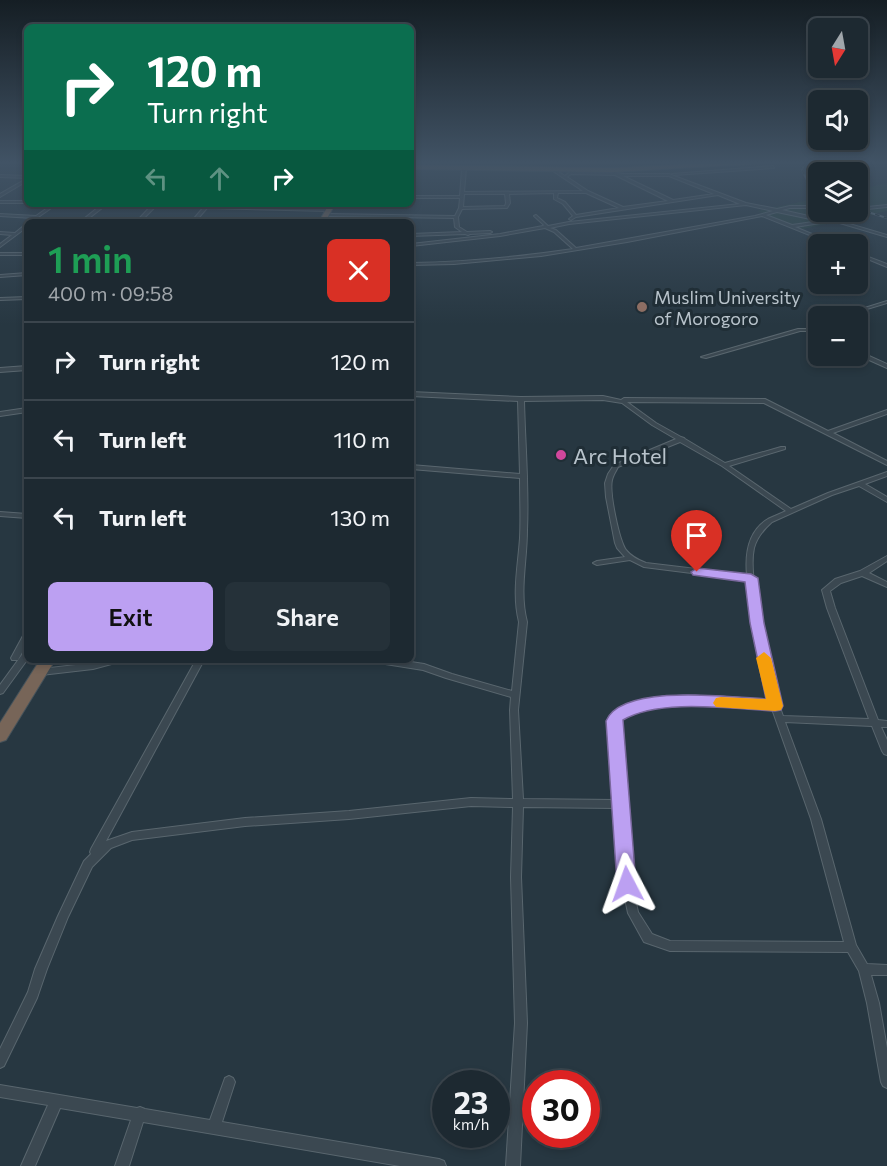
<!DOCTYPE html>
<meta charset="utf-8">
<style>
:root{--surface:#1d2931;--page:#253139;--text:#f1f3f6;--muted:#a0a6ab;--line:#3b454d;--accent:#bca0f2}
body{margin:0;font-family:Commissioner,sans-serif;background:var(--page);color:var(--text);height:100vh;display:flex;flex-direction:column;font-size:22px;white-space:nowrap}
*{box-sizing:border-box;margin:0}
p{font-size:20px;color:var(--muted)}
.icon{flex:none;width:33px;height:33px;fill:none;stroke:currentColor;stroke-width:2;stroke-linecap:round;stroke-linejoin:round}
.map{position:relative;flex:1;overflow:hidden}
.drawer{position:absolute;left:24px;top:219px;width:390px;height:444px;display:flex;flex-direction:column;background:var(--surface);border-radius:9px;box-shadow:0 3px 9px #0003,0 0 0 2px var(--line)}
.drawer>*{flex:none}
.guide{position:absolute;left:24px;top:24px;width:390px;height:183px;border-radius:9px;box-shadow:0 3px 9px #0003,0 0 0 2px var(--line);background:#0b6e4f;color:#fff;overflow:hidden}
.needle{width:39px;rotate:191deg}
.tools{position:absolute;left:808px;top:18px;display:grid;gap:12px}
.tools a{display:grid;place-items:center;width:60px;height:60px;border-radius:9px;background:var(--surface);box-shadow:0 3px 9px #0003,0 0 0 2px var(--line);font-size:30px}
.speed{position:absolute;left:432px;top:1070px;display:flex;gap:12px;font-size:30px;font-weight:700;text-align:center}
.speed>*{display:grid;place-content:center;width:78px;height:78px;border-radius:50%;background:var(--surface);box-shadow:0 3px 9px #0003,0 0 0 2px var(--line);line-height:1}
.speed small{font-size:15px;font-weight:400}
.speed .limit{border:9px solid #d22;background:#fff;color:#111}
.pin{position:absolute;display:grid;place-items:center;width:51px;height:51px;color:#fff;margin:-62px -26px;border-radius:50% 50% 50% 0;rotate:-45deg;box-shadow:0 0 6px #0007}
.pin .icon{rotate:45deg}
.me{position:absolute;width:66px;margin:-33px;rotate:356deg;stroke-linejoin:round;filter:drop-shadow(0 0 4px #0008)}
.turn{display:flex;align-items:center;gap:21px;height:126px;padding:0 24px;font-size:27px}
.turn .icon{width:78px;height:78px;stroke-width:2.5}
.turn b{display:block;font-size:42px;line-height:51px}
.lanes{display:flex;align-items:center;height:57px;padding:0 24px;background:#0003;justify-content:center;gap:30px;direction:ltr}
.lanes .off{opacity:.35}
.round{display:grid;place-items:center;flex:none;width:63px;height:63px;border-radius:9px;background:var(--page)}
.overview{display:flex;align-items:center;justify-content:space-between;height:102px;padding:0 24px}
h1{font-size:36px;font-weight:600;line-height:45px;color:#1e9e55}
.primary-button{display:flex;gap:12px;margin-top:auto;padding:12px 24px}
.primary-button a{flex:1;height:69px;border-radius:9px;background:var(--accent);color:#111;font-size:24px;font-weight:600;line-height:69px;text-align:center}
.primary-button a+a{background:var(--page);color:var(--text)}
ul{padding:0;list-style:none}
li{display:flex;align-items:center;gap:18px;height:78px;padding:0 24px;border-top:2px solid var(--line)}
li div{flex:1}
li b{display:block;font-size:22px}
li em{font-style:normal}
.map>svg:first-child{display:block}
</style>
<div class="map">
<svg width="887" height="1166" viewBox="0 0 887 1166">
<rect width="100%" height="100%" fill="#273741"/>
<!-- green -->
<path fill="#294240" d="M 887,183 L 887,211 L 803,229 L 757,211 L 819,198 L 819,212 L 858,212 L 858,190 Z"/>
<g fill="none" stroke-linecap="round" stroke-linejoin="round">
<defs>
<path id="street" d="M 773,166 L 774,168 L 674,175 L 672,174 Z
M 464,168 L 466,169 L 464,192 L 583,191 L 553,171 L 554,169 L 565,176 L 570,172 L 613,173 L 611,170 L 613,169 L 617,173 L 623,174 L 669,174 L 746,203 L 777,209 L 790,206 L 819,206 L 819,208 L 790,208 L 782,210 L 822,219 L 824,220 L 832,219 L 846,212 L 850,212 L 849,213 L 836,220 L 887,235 L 887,237 L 833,221 L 795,227 L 836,244 L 832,244 L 762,216 L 627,242 L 541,256 L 454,264 L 411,265 L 411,263 C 465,262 519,257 573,249 L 554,232 L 545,228 L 500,236 L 411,246 L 411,244 L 500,234 L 543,226 L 544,225 L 534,216 L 536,215 L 548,226 L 569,222 L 740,204 L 718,195 L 576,217 L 571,220 L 569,219 L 573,216 L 563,204 L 554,199 L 554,193 L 509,194 L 510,203 L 507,208 L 462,209 L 458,217 L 459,227 L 467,232 L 490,231 L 492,232 L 490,233 L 470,234 L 468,235 L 465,234 L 411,236 L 411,234 L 462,232 L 455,227 L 454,218 L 326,216 L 324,215 L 326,214 L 455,216 L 459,208 L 460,198 L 411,198 L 411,196 L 460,196 L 462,169 ZM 571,174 L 615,175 L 668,201 L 623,207 L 588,191 L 567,177 ZM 623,176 L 669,176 L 714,194 L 673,200 ZM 558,193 L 586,193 L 619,208 L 576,215 L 565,202 L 557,198 ZM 464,194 L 505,194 L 506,203 L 505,206 L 463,207 ZM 746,205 L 773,211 L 755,216 L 576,248 L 556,230 L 550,228 L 569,224 ZM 777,212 L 820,221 L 792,225 L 766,215 Z
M 0,175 L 27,176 L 27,178 L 0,177 Z
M 26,179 L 27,179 L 27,181 L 0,197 L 0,194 Z
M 0,201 L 27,201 L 27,203 L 0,203 Z
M 53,204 L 57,204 L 34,220 L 32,219 L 33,218 L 0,216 L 0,214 L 36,216 Z
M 96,204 L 155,204 L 329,209 L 331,210 L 329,211 L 207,208 L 195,222 L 191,222 L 203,208 L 155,207 L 140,222 L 136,222 L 151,206 L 106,205 L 84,222 L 80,222 L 101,205 Z
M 887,205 L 887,207 L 858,210 L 858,208 Z
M 26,224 L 27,224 L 27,227 L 0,247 L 0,244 L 12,235 L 0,234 L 0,232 L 15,233 Z
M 0,253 L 27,253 L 27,255 L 0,255 Z
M 858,253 L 887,264 L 887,267 L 858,255 Z
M 27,273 L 27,275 L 0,277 L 0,275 Z
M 27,297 L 27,299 L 0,300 L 0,298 Z
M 887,301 L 887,303 L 844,316 L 839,316 Z
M 819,322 L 819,325 L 812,328 L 819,333 L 819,336 L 811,331 L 800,331 L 706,358 L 701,357 L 798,329 L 807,329 L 807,327 Z
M 858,351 L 887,364 L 887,368 L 858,355 Z
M 27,366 L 27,370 L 0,372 L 0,368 Z
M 411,392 L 521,397 L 603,396 L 621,400 L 624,398 L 765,399 L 828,431 L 887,410 L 887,414 L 833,433 L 887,461 L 887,465 L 764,403 L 627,402 L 656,423 L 681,437 L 684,438 L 685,439 L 725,463 L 781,447 L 785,447 L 785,449 L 729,466 L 791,509 L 828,493 L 887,472 L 887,476 L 865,484 L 887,497 L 887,502 L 859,486 L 832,495 L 772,522 C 764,529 757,537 754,548 C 749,571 759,611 764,635 C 769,662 773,690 783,716 L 869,719 L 827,608 L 822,590 L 835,579 L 860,571 L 887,556 L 887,561 L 869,573 L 887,582 L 887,587 L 862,576 L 841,583 L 830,591 L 835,608 L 878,720 L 887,721 L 887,727 L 881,727 L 887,740 L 887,755 L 884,754 L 882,751 L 872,726 L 785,722 L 821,819 L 856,945 L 867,964 L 887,965 L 887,975 L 871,975 L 879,1003 L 887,1048 L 887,1088 L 883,1086 L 881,1082 L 867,1003 L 859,971 L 848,952 L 670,951 L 644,942 L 628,913 L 622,884 L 616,808 L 523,807 L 521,877 L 527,1023 L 520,1166 L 506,1166 L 515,1023 L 511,877 L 513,807 L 471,806 L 349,819 L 245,826 L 132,840 L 111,848 L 92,867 L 68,917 L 47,969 L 37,998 L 4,1066 L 0,1068 L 0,1049 L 28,992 L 35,969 L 58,916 L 84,861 L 91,854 L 90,852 L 91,849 L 196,660 L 204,660 L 106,841 L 132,832 L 245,818 L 349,811 L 471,798 L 513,799 L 510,710 L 511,697 L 446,678 L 423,670 L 379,663 L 376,662 L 375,660 L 398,660 L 424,664 L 452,674 L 512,691 L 519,622 C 512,594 518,567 520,538 C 521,518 520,498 520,478 L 411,469 L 411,465 L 520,474 L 518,401 L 411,396 ZM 603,400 L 622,403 L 652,425 L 676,439 L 614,465 L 608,474 L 605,483 L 606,497 L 615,543 L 617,548 L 625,557 L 597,561 L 593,563 L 597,565 L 630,560 L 644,567 L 747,580 L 749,600 L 770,702 C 729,699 660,691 623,709 C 617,711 613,716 610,721 L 615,800 L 523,799 L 518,710 L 527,622 C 519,591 527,562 527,530 C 529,487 525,444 524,401 ZM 680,442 L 722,466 L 786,511 C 780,514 774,516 768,519 C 748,531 745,554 747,575 L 646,563 C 638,560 631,556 626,550 C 619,540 609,492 612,480 C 613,475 616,471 618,467 ZM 688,705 L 772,709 L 811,819 L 844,942 L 670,941 L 652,934 L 638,912 L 632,884 L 619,722 C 621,720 623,717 626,715 C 640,704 671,705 688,705 Z
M 27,408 L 27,412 L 0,416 L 0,412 Z
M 0,512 L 27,514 L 27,518 L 0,516 Z
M 27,633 L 27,643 L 19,658 L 18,660 L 12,660 L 11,658 L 24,634 Z
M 27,651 L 27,660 L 3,693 L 0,694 L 0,685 L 24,652 Z
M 105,660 L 120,660 L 119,662 L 93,669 L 41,675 L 38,674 L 37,672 L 38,670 L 41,669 L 93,663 Z
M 229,1076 L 233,1078 L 235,1082 L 222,1122 L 439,1159 L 444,1161 L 446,1166 L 400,1166 L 143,1122 L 129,1166 L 115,1166 L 131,1120 L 60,1108 L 35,1166 L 21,1166 L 48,1105 L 0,1097 L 0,1085 L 137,1108 L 140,1107 L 145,1109 L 210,1120 L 225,1078 Z"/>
<path id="highway" d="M 739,162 L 779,162 L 613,172 L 411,169 L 411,165 L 613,168 Z
M 329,204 L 335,204 L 325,222 L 319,222 Z
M 40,660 L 55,660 L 6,740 L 0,742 L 0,723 Z"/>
</defs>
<!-- street casing -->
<use href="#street" stroke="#59666e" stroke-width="2"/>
<!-- highway casing -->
<use href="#highway" stroke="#46535b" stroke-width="2"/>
<!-- street -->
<use href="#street" fill="#3b4851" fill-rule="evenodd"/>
<!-- highway -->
<use href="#highway" fill="#776558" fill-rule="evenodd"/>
<defs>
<path id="rail" d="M 805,162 L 802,170 L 807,180 L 819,189
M 858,209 L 887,218"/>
</defs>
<!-- rail casing -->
<use href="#rail" stroke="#5d6d78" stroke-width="2"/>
<!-- rail -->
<use href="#rail" stroke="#202e36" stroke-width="1.5" stroke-dasharray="4.5" stroke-linecap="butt"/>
</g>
<!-- sky -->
<linearGradient id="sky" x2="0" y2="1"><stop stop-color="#151e24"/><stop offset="0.5" stop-color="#415365"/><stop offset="1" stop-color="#415365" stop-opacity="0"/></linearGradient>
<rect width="887" height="325" fill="url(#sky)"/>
<!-- route -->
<path fill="#bca0f2" stroke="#7a689d" stroke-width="1.5" d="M 697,568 L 751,574 L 758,578 L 764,623 L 783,706 L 781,710 L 775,711 C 732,709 660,698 623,720 L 636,884 L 634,890 L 627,893 L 620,890 L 617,884 L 606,721 C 622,683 731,697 766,699 L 750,623 L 745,582 L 693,575 L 691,572 Z"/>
<!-- slow -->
<path fill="#f59e0b" d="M 764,652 L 771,658 L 783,706 L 781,710 L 775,711 L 716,707 L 713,703 L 716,698 L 721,697 L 766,699 L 756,658 Z"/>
<!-- markers -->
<circle fill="#8d6e63" stroke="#202e36" stroke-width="2" cx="642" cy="307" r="6"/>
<circle fill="#d1479c" stroke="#202e36" stroke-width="2" cx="561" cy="455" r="6"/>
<g text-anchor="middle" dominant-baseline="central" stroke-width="6" stroke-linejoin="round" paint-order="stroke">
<!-- far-poi labels -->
<g font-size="18" fill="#b8c3cb" stroke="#202e36" text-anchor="start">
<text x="654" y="297">Muslim University<tspan x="654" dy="21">of Morogoro</tspan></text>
</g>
<!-- poi labels -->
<g font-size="22" fill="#b8c3cb" stroke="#202e36" text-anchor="start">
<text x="573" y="455">Arc Hotel</text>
</g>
</g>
</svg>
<div class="tools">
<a><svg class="needle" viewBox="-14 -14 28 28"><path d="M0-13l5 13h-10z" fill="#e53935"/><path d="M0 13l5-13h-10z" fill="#a0a6ab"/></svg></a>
<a><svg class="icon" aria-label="sound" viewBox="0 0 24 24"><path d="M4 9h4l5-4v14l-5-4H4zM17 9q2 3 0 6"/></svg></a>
<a><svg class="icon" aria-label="layers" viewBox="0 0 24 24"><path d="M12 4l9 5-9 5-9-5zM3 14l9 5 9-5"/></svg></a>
<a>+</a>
<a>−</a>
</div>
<div class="speed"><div>23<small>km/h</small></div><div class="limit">30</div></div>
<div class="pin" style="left:697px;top:572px;background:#d93025"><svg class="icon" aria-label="arrive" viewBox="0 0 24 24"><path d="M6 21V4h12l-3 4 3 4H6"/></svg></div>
<svg class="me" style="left:627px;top:884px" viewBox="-20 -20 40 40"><path d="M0-17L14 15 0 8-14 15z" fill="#bca0f2" stroke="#fff" stroke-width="4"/></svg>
<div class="guide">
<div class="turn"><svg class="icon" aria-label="right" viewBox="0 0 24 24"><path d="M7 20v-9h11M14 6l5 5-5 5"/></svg><div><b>120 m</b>Turn right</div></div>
<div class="lanes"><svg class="icon off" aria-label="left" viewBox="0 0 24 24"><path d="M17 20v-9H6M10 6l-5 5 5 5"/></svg><svg class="icon off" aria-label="ahead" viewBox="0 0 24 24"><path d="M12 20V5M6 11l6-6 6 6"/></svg><svg class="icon" aria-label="right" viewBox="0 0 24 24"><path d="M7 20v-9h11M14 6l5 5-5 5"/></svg></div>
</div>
<section class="drawer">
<div class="overview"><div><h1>1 min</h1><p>400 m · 09:58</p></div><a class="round" style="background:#d93025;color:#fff"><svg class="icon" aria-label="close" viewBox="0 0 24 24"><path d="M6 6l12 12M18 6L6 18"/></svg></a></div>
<ul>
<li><svg class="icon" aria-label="right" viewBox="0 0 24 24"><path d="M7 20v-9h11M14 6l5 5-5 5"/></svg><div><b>Turn right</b></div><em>120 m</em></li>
<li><svg class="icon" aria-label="left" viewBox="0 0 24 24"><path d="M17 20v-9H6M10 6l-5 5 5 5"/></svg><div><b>Turn left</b></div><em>110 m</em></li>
<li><svg class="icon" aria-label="left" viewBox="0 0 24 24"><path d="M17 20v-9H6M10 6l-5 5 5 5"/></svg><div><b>Turn left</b></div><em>130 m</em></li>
</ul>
<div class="primary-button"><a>Exit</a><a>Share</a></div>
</section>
</div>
